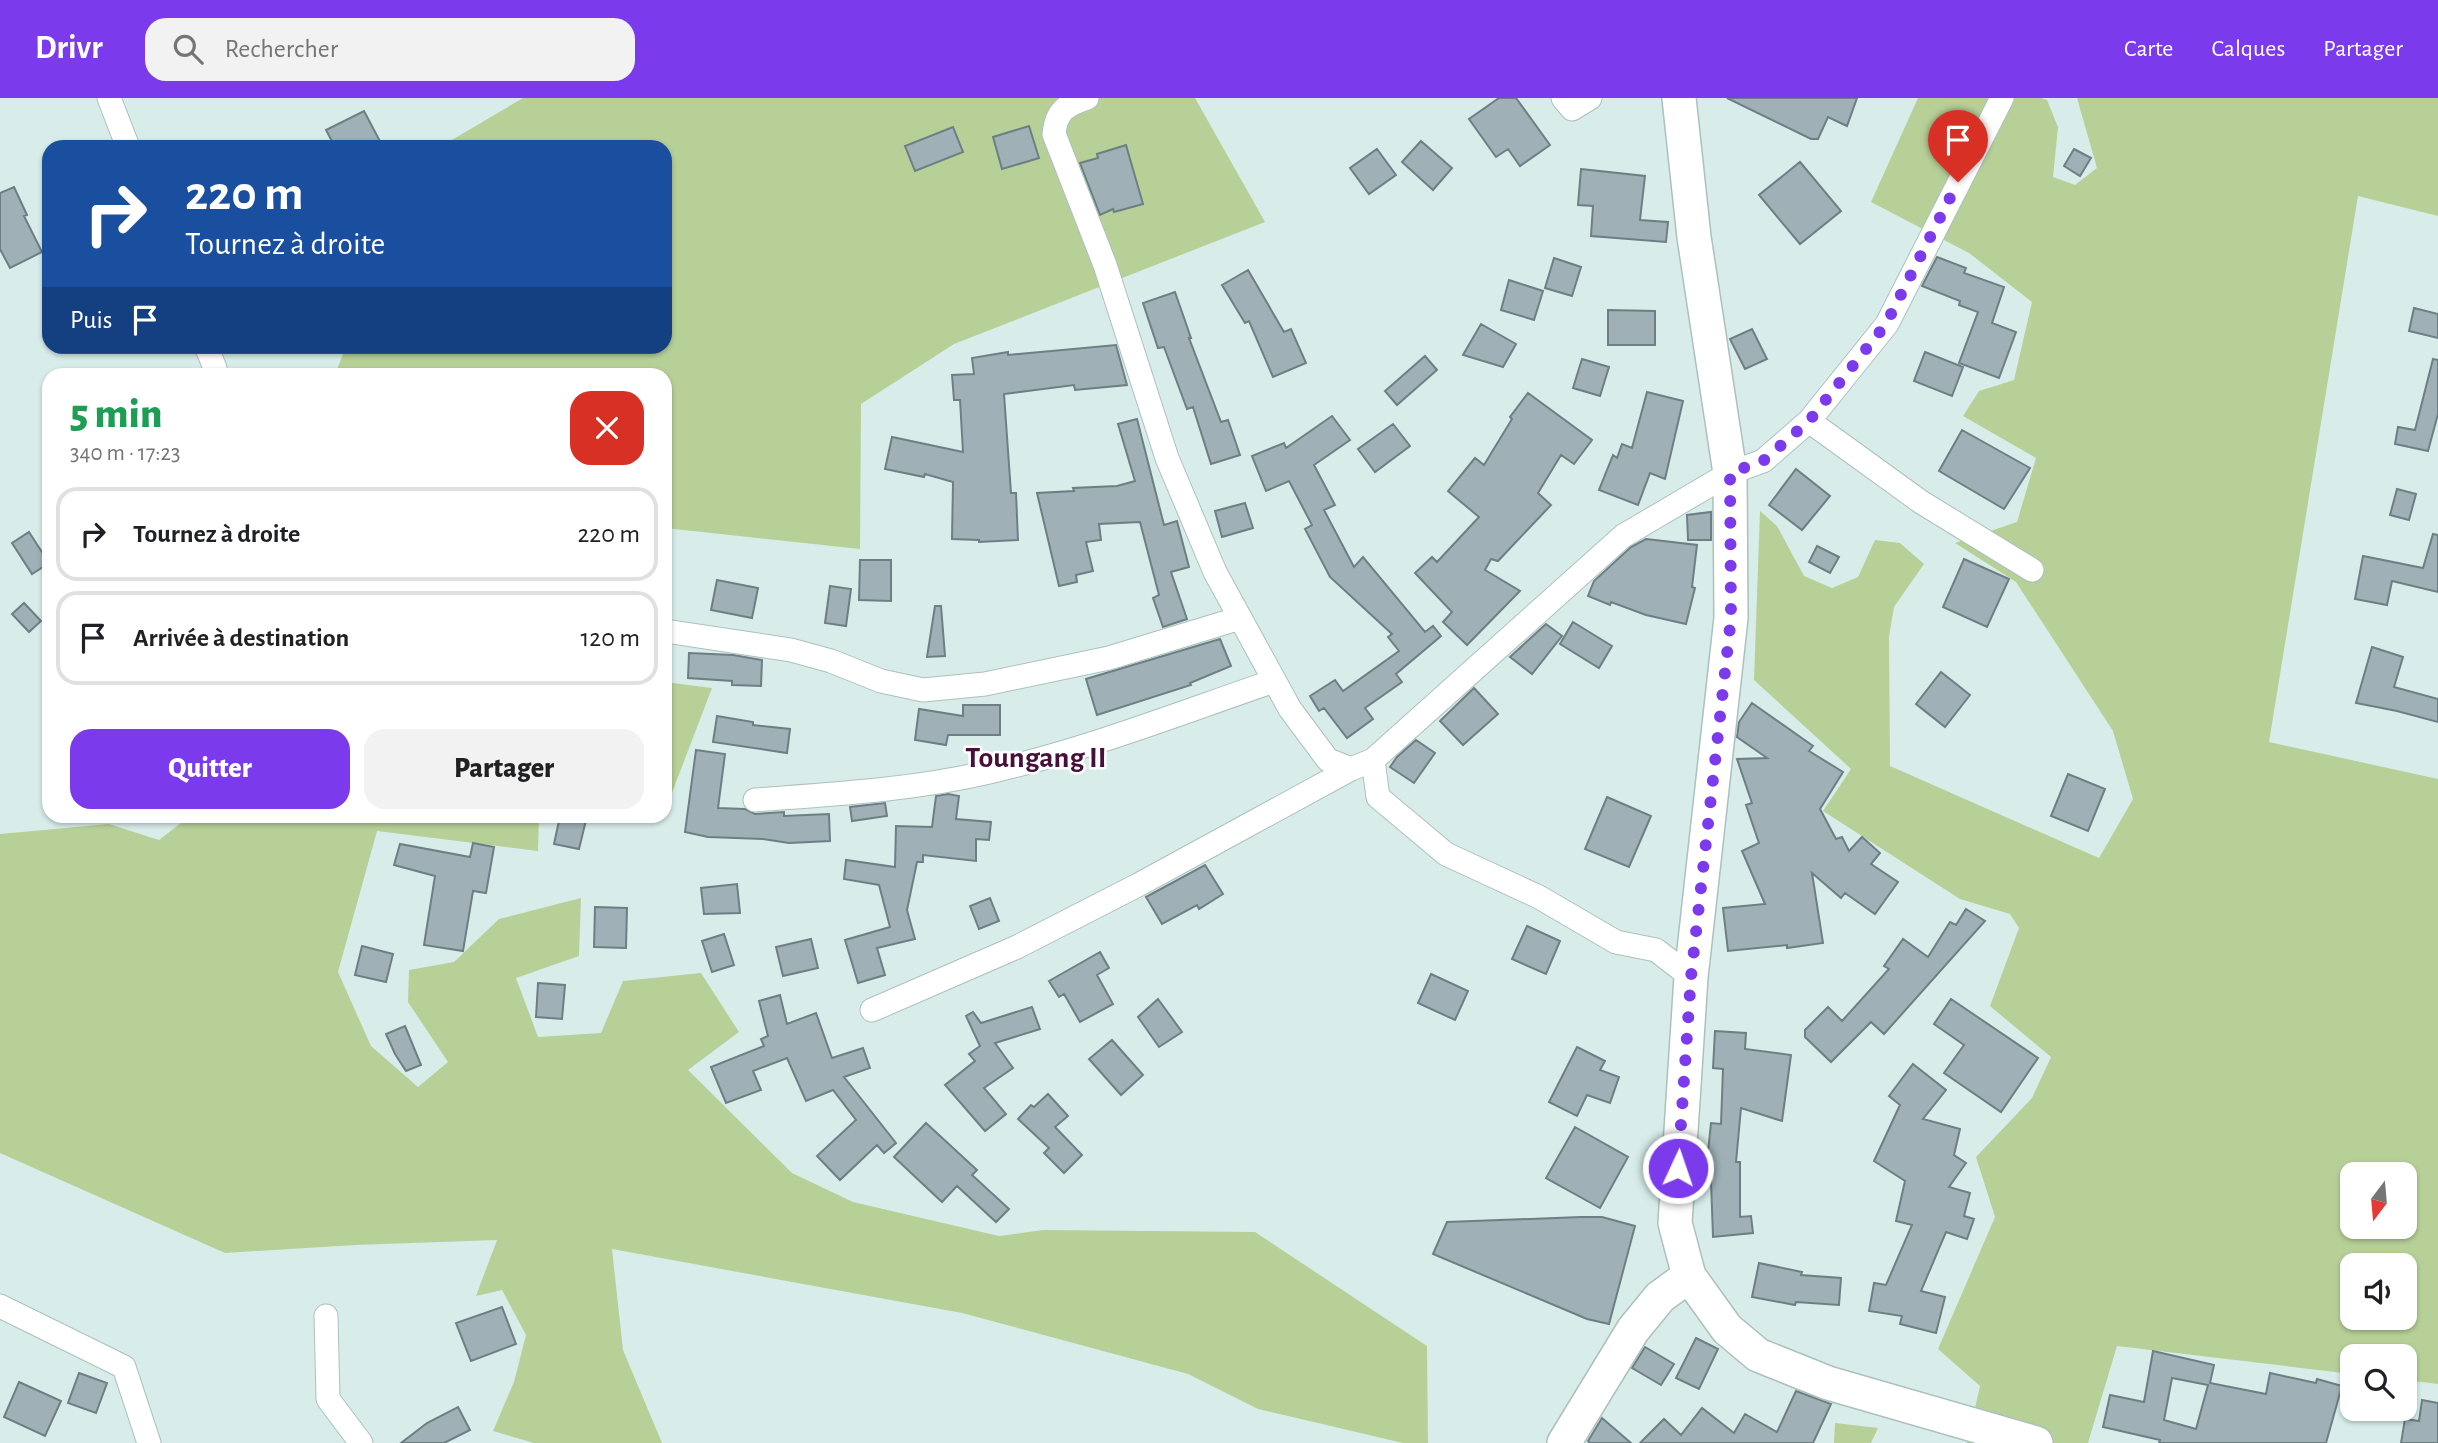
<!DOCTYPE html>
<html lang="fr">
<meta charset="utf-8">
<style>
:root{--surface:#fff;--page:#f2f2f2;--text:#202124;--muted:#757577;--line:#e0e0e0;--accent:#7c3aed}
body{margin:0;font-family:"Alegreya Sans",sans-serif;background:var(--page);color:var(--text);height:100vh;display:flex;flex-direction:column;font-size:26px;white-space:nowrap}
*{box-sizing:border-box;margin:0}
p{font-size:23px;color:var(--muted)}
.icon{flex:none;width:38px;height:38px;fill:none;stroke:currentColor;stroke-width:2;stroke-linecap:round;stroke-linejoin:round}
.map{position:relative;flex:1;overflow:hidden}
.side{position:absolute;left:42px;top:270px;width:630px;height:455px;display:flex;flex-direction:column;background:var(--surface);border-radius:21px;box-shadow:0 2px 5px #0004}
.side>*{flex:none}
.top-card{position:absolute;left:42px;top:42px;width:630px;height:214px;border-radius:21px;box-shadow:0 2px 5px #0004;background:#1a4fa0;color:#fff;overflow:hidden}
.needle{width:46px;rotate:196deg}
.buttons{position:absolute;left:2340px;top:1064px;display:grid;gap:14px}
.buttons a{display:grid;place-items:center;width:77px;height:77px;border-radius:14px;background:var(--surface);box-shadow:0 2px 5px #0004;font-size:35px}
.pin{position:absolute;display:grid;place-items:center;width:60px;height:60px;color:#fff;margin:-72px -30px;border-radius:50% 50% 50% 0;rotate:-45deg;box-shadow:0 0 7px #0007}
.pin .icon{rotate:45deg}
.me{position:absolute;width:77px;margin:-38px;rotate:3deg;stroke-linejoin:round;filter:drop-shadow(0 0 5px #0008)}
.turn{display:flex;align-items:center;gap:24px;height:147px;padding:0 28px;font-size:32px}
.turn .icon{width:91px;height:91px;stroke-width:2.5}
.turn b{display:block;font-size:49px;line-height:60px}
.then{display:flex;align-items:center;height:66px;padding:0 28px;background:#0003;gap:14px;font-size:26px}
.round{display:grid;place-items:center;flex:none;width:74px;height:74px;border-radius:21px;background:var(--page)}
.overview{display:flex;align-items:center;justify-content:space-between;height:119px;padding:0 28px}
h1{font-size:42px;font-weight:800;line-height:52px;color:#1e9e55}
.cta{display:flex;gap:14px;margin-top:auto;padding:14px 28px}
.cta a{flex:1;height:80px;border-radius:21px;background:var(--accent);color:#fff;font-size:28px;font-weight:800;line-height:80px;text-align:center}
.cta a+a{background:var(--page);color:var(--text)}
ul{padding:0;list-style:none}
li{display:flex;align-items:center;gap:21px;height:94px;margin:0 14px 10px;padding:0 14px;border:4px solid var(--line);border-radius:21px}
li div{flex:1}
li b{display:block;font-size:26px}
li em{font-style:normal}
header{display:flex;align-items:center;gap:42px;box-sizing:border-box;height:98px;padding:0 35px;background:var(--accent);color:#fff}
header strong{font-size:33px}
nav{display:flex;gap:38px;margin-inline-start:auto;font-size:24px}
.search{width:490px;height:63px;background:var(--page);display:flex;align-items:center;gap:18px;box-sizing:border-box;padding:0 24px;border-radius:21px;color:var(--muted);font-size:26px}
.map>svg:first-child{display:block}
</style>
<header>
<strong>Drivr</strong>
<div class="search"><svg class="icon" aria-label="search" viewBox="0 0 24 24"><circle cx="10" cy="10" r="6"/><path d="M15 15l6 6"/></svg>Rechercher</div>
<nav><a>Carte</a><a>Calques</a><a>Partager</a></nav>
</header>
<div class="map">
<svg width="2438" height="1345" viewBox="0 0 2438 1345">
<rect width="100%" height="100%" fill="#d8edea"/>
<!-- green -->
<path fill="#b7d098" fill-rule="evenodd" d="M 523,0 L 1195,0 L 1265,124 L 954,246 L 861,306 L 860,451 L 665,430 L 665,276 L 335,276 L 346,249 L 665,248 L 665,49 L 440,49 Z
M 1918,0 L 2041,0 L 2047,2 L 2058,29 L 2053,79 L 2075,87 L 2097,70 L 2077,0 L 2438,0 L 2438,118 L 2358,98 L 2269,644 L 2438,681 L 2438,1286 L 2405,1282 L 2404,1258 L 2352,1258 L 2352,1276 L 2117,1248 L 2088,1345 L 1967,1345 L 1980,1288 L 1938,1251 L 1995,1119 L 1976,1059 L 2032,1000 L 2051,959 L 1990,908 L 2019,830 L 2010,816 L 1960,801 L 1823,713 L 1851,671 L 1754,582 L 1760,413 L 1777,428 L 1804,478 L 1832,490 L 1858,479 L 1875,442 L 1900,445 L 1924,466 L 1894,509 L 1889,539 L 1890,668 L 2099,760 L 2133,701 L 2113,633 L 2016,484 L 1955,445 L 2017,424 L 2036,360 L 1963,318 L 1979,293 L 2014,282 L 2032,204 L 1969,155 L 1871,104 ZM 2352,1076 L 2404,1076 L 2404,1129 L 2352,1129 ZM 2352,1167 L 2404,1167 L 2404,1220 L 2352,1220 Z
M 665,584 L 712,590 L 665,713 Z
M 190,718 L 539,718 L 538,753 L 377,733 L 338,874 L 371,948 L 418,989 L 448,964 L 408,904 L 409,872 L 454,864 L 499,821 L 581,800 L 579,858 L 516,880 L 538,939 L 601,935 L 623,883 L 701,875 L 739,934 L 688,972 L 792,1075 L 853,1104 L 999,1138 L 1043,1132 L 1255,1134 L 1427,1248 L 1428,1345 L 1403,1345 L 1258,1311 L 1188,1276 L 962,1215 L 612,1151 L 623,1252 L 662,1345 L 534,1345 L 493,1333 L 514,1284 L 526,1237 L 502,1192 L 476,1198 L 497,1142 L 355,1147 L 225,1155 L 0,1055 L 0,736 L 109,726 L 159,742 Z
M 1835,1325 L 1878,1330 L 1871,1345 L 1834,1345 Z"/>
<!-- building -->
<path fill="#9fb1b7" stroke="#6e7f84" stroke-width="2" fill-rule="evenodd" d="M 1499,0 L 1516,0 L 1550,47 L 1520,68 L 1508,51 L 1496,59 L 1469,21 Z
M 1727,0 L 1857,0 L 1847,28 L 1828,19 L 1818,41 L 1811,41 Z
M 364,13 L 383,49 L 335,49 L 326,32 Z
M 1029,28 L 1039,60 L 1002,71 L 993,39 Z
M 953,29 L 963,54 L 915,73 L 905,48 Z
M 1421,43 L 1452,70 L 1433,92 L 1402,64 Z
M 1126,47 L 1143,106 L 1114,114 L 1113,111 L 1100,117 L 1080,65 L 1098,60 L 1097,56 Z
M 1377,51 L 1396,77 L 1369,96 L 1350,70 Z
M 2074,51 L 2091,60 L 2080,78 L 2064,68 Z
M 1800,64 L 1841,113 L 1800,146 L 1759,97 Z
M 1581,71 L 1645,78 L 1640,122 L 1668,124 L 1666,144 L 1591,138 L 1593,108 L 1578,107 Z
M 14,89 L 27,117 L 24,118 L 42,154 L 10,170 L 0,151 L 0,95 Z
M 1937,159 L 1966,170 L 1964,175 L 2004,189 L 1992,225 L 2016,234 L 1999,280 L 1959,265 L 1978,214 L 1959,207 L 1960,203 L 1922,188 Z
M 1554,160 L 1581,169 L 1572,198 L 1545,190 Z
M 1248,172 L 1284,234 L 1291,231 L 1306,265 L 1273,279 L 1249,223 L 1245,225 L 1222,187 Z
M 1509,182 L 1543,193 L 1534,222 L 1501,212 Z
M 1175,194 L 1191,240 L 1189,240 L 1221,324 L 1228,322 L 1240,357 L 1211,366 L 1193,309 L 1187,311 L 1164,249 L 1158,250 L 1143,205 Z
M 2414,210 L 2438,216 L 2438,240 L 2409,233 Z
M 1608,212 L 1655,213 L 1655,247 L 1608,247 Z
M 1481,226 L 1516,246 L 1503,269 L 1463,257 Z
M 1752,231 L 1767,261 L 1745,271 L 1730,241 Z
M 1116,247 L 1127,287 L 1075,292 L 1074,287 L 1004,296 L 1011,395 L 1016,395 L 1018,442 L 979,444 L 979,442 L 952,441 L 953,384 L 925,376 L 924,379 L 885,371 L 892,339 L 963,354 L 960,302 L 954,302 L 952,277 L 974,276 L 972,260 L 1008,254 L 1008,257 Z
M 1925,254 L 1963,269 L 1952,298 L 1914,283 Z
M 1425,258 L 1437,272 L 1397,307 L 1385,293 Z
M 1582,261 L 1609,269 L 1600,298 L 1573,290 Z
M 2433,261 L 2438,262 L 2438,316 L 2428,353 L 2395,346 L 2398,329 L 2415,332 Z
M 1647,294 L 1683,303 L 1665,381 L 1650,375 L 1638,407 L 1599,392 L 1613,357 L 1617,360 L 1622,346 L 1632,350 Z
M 1528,295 L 1592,342 L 1574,366 L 1561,357 L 1538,395 L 1551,407 L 1498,463 L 1491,461 L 1485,472 L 1520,493 L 1467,547 L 1443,524 L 1452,514 L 1415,475 L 1432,459 L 1437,464 L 1479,419 L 1448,393 L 1475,360 L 1484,367 L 1512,321 L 1510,319 Z
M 1332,318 L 1350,342 L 1314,367 L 1335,407 L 1324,412 L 1354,469 L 1363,459 L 1425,534 L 1433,528 L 1441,538 L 1396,576 L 1402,584 L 1365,610 L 1373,621 L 1347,640 L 1324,610 L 1319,613 L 1310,598 L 1335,582 L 1343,593 L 1399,553 L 1388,539 L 1392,536 L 1330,479 L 1305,431 L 1312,427 L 1289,383 L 1266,393 L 1252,358 L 1284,345 L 1286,350 Z
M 1137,321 L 1164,427 L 1177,423 L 1189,469 L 1171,474 L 1187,521 L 1163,529 L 1153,500 L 1159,497 L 1140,424 L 1099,426 L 1101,442 L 1086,444 L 1093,473 L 1076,477 L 1077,484 L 1059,488 L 1037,395 L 1074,393 L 1073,390 L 1117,388 L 1135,383 L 1118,326 Z
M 1393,326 L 1410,348 L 1375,374 L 1358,351 Z
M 1962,332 L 2030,370 L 2004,411 L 1939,373 Z
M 1796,371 L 1830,398 L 1802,432 L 1769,407 Z
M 2397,391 L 2416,396 L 2409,422 L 2390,417 Z
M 1245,405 L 1253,430 L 1222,439 L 1215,413 Z
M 1711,414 L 1711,442 L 1688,442 L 1687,417 Z
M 29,434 L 49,465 L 32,476 L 12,445 Z
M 2433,436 L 2438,437 L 2438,494 L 2392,483 L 2387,507 L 2355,501 L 2363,458 L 2423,470 Z
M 1646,441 L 1697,447 L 1692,489 L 1695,490 L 1686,526 L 1646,517 L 1611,504 L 1610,507 L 1588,498 L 1594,483 L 1631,449 Z
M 1817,448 L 1839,459 L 1830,475 L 1809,464 Z
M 1964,461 L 2009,481 L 1987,529 L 1943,509 Z
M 860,462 L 891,462 L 891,503 L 859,502 Z
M 717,482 L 758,490 L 752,520 L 711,512 Z
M 830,488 L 851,491 L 846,528 L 825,525 Z
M 24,505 L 41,523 L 29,534 L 12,516 Z
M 935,508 L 941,508 L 945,558 L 927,559 Z
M 1573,524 L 1612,548 L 1599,570 L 1560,546 Z
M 1546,526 L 1562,538 L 1532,576 L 1510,559 Z
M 1220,541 L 1231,568 L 1190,585 L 1191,587 L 1097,617 L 1086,581 Z
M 2372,549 L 2403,559 L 2394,589 L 2438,601 L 2438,624 L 2397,613 L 2356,605 Z
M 689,555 L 733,557 L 762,562 L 761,588 L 732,587 L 732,583 L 688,580 Z
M 1941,574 L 1970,597 L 1945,629 L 1916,606 Z
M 1474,590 L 1498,616 L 1463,647 L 1440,623 Z
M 1752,605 L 1813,648 L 1809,653 L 1843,674 L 1820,711 L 1836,741 L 1842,739 L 1849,753 L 1862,739 L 1880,755 L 1871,766 L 1898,784 L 1875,816 L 1845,795 L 1841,800 L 1812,775 L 1823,845 L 1787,850 L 1787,847 L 1728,853 L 1723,810 L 1765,806 L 1742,753 L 1759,745 L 1746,707 L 1752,705 L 1737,661 L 1767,660 L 1737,639 L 1739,624 Z
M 963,607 L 1000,607 L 1000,637 L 948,637 L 946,647 L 915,642 L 919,611 L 963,618 Z
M 717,618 L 753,624 L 753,627 L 790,631 L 787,655 L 713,644 Z
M 1416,642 L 1435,655 L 1414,685 L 1390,669 L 1397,659 Z
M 696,652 L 725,656 L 718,710 L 745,711 L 755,716 L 784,714 L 784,718 L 829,716 L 830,743 L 789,745 L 763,741 L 708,739 L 685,734 Z
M 2068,676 L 2105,691 L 2088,733 L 2051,718 Z
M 948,696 L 959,698 L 956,721 L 991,724 L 989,742 L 976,741 L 976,763 L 923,757 L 923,764 L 917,764 L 907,812 L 915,841 L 877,850 L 885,877 L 858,885 L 845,842 L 890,829 L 879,787 L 844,781 L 846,762 L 895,769 L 896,728 L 932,729 L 936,698 Z
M 1607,699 L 1651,718 L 1629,769 L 1585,751 Z
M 885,705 L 887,718 L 852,723 L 850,709 Z
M 560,718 L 587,718 L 579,751 L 554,746 Z
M 473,745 L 494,749 L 486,795 L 473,793 L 463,853 L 424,847 L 435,778 L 394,767 L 400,746 L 470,759 Z
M 1205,767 L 1223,796 L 1199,811 L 1197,807 L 1162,826 L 1146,799 Z
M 737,786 L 740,815 L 704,816 L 701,790 Z
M 990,800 L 999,823 L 979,831 L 970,808 Z
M 595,809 L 627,810 L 626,850 L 594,849 Z
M 1966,811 L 1985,823 L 1884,936 L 1871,924 L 1831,964 L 1805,939 L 1805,932 L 1828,909 L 1842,923 L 1889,871 L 1884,868 L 1903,841 L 1928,859 L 1950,824 L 1956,827 Z
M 1527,828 L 1560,843 L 1546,876 L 1512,861 Z
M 724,836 L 734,867 L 712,874 L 702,843 Z
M 811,841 L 818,870 L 783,878 L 776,849 Z
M 362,848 L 393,856 L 386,884 L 355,877 Z
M 1100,854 L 1109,870 L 1097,877 L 1113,906 L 1080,924 L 1064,896 L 1059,899 L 1049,883 Z
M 1431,876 L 1468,893 L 1455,922 L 1418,905 Z
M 538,885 L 565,887 L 562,921 L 536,919 Z
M 780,897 L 787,926 L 816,915 L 832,960 L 863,950 L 870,970 L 844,979 L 896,1045 L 884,1055 L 877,1047 L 840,1082 L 817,1058 L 856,1022 L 833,992 L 806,1003 L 787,960 L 753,973 L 761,992 L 726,1005 L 711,969 L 764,948 L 761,941 L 768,938 L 759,903 Z
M 1158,901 L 1182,934 L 1159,949 L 1138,919 Z
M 1951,901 L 2038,960 L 2001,1014 L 1944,975 L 1964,947 L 1934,926 Z
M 1032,909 L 1040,931 L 995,945 L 1013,970 L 984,990 L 1006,1016 L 985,1033 L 945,987 L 975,963 L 969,956 L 980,948 L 966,918 L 973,914 L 981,925 Z
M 405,928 L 421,967 L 406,973 L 395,956 L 386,936 Z
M 1715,933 L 1746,935 L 1745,951 L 1791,957 L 1782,1023 L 1741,1010 L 1736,1064 L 1740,1064 L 1740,1119 L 1751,1118 L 1753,1135 L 1713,1139 L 1710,1055 L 1708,1054 L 1711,1025 L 1721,1026 L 1723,971 L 1713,970 Z
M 1112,942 L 1143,977 L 1121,997 L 1089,961 Z
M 1577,949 L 1605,963 L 1600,972 L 1619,979 L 1610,1005 L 1587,997 L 1577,1018 L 1549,1004 Z
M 1913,966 L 1946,992 L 1923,1021 L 1960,1031 L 1954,1057 L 1966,1065 L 1949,1089 L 1970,1095 L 1964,1118 L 1974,1121 L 1967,1141 L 1946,1134 L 1921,1193 L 1945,1199 L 1936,1235 L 1900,1226 L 1902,1218 L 1869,1213 L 1874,1185 L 1886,1187 L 1912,1127 L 1896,1123 L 1905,1083 L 1874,1063 L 1900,1007 L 1889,998 Z
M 1048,996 L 1068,1018 L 1055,1029 L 1082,1057 L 1064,1075 L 1044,1055 L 1049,1050 L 1018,1021 L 1031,1007 L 1034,1009 Z
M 926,1025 L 977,1072 L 972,1077 L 1009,1111 L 996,1124 L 957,1088 L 942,1104 L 894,1059 Z
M 1575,1029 L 1628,1059 L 1600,1110 L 1546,1080 Z
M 1581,1119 L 1602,1119 L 1635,1128 L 1609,1226 L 1587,1221 L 1433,1156 L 1447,1124 Z
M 1759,1165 L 1802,1174 L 1801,1177 L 1841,1180 L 1839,1207 L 1796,1204 L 1795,1207 L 1752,1199 Z
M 502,1209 L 516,1246 L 471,1263 L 456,1225 Z
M 1696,1240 L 1718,1251 L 1699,1291 L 1676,1280 Z
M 1645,1249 L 1674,1266 L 1661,1287 L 1632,1270 Z
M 2153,1253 L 2214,1267 L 2210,1285 L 2266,1296 L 2270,1275 L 2316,1285 L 2317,1281 L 2342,1288 L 2326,1345 L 2159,1345 L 2160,1342 L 2103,1329 L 2110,1297 L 2144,1304 ZM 2172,1280 L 2208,1287 L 2196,1331 L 2164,1322 Z
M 79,1275 L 107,1285 L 96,1315 L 68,1305 Z
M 19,1284 L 61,1303 L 45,1338 L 4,1319 Z
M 1796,1293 L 1831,1306 L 1813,1345 L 1640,1345 L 1664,1321 L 1681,1337 L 1702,1310 L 1734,1335 L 1745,1316 L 1777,1334 Z
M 2422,1302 L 2438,1305 L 2438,1345 L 2401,1345 L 2405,1321 L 2419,1323 Z
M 458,1309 L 470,1332 L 444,1345 L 401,1345 L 427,1325 Z
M 1602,1320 L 1631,1345 L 1590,1345 L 1588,1343 Z"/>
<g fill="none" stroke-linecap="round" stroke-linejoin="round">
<defs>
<path id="street" d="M 109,0 L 128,49
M 1087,0 C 1066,7 1056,13 1054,36 L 1105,167 L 1167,360 L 1215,474 L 1290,611 L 1328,662 L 1351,671 L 1373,662 L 1623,438 L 1730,375 L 1763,363 L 1809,323 L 1887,226 L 2002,0
M 1563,0 L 1572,11 L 1590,0
M 206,248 L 215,270
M 1809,323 L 1921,404 L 2032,472
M 665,533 L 791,552 L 831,563 L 881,583 L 923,592 L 985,586 L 1109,560 L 1240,520
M 1373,662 L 1378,699 L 1446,756 L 1539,799 L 1616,844 L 1656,852 L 1691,879
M 755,702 C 834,696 912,692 989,674 C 1086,652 1180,615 1274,583
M 872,912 L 1017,849 L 1138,787 L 1351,671
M 0,1208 L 124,1269 L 149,1345
M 326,1218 L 328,1301 L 361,1345"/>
<path id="secondary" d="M 1679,0 L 1694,139 L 1730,375 L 1731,520 L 1691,879 L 1675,1125 L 1689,1178 L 1727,1231 L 1758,1257 L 1828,1285 L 2036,1345
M 1564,1345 L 1633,1232 L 1660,1199 L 1689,1178"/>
</defs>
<!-- street casing -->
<use href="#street" stroke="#acc0bd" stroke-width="25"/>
<!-- secondary casing -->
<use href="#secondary" stroke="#acc0bd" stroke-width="36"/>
<!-- street -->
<use href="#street" stroke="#fff" stroke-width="23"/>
<!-- secondary -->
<use href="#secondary" stroke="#fff" stroke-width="33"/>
</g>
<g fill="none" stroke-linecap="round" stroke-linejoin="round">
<!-- route -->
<path stroke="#7c3aed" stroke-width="12" stroke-dasharray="0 21.6" d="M 1678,1070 L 1691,879 L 1731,520 L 1730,375 L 1763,363 L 1809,323 L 1886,226 L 1958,84"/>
</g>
<g text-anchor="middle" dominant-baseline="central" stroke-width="5" stroke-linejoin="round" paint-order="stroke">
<!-- quarter labels -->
<g font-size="30" font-weight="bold" fill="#470f39" stroke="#fff">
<text x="1036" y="660">Toungang II</text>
</g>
</g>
</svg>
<div class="buttons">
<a><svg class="needle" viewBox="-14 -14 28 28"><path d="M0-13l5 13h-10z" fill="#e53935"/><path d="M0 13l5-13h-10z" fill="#757577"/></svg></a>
<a><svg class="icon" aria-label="sound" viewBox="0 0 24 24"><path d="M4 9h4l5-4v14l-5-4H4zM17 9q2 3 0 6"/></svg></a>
<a><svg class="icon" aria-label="search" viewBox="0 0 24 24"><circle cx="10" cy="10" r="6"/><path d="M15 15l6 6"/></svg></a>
</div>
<div class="pin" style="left:1958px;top:84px;background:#d93025"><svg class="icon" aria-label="arrive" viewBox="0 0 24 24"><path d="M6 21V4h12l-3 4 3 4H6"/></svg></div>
<svg class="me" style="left:1678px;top:1070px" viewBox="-20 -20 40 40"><circle r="17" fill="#7c3aed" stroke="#fff" stroke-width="3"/><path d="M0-11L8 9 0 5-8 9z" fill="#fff"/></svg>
<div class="top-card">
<div class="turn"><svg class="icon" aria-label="right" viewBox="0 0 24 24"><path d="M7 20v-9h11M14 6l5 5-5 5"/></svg><div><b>220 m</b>Tournez à droite</div></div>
<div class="then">Puis<svg class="icon" aria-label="arrive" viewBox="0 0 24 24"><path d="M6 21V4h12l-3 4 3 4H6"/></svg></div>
</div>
<section class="side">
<div class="overview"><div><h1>5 min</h1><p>340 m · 17:23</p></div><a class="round" style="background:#d93025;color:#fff"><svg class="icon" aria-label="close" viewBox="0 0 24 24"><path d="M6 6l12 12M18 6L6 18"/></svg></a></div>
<ul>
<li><svg class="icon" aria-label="right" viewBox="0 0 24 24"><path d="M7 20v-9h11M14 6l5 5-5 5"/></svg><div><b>Tournez à droite</b></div><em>220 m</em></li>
<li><svg class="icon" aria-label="arrive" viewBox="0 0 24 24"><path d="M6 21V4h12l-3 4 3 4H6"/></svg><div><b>Arrivée à destination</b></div><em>120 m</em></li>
</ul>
<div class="cta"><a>Quitter</a><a>Partager</a></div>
</section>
</div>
